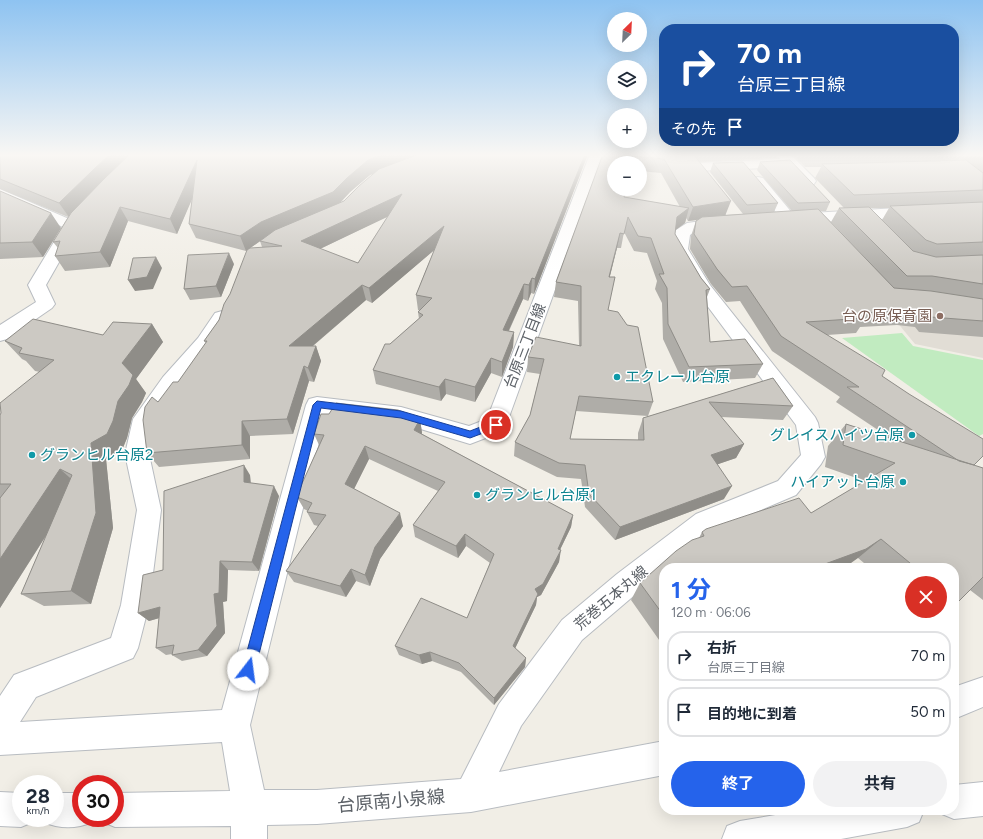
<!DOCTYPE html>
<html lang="ja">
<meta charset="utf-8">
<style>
:root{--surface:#fff;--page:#f2f2f3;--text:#1f2937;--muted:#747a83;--line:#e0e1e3;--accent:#2563eb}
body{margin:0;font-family:Figtree,"Noto Sans JP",sans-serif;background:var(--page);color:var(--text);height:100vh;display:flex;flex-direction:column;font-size:15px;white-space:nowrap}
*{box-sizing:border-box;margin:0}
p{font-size:13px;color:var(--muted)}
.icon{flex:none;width:22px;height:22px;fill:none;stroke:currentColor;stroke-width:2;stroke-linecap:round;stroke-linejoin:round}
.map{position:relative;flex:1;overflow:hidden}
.panel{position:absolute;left:659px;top:563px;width:300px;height:252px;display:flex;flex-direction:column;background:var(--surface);border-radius:16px;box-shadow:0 4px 16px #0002}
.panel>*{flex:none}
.banner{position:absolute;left:659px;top:24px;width:300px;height:122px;border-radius:16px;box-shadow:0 4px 16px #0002;background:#1a4fa0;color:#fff;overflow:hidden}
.needle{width:26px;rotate:24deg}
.controls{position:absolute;left:607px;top:12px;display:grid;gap:8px}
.controls a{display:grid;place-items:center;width:40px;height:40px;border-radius:50%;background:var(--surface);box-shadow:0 4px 16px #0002;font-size:20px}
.speed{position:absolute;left:12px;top:775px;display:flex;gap:8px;font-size:20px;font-weight:700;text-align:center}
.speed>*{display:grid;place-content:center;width:52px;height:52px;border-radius:50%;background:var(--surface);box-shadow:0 4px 16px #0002;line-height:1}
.speed small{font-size:10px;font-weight:400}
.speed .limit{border:6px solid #d22;background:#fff;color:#111}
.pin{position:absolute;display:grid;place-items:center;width:34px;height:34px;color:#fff;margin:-17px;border:2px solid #fff;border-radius:50%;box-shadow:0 1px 4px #0007}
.me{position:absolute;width:44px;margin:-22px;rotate:15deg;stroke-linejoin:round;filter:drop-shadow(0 0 3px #0008)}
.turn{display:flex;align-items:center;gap:14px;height:84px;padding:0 12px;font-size:18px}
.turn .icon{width:52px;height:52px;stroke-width:2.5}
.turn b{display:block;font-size:28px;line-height:34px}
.then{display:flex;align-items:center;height:38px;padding:0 12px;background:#0003;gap:8px;font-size:15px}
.round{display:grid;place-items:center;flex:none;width:42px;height:42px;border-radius:21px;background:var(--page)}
.summary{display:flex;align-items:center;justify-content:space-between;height:68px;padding:0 12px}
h1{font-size:24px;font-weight:700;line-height:30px;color:var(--accent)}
.button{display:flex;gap:8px;margin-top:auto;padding:8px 12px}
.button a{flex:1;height:46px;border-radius:24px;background:var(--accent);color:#fff;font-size:16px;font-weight:700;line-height:46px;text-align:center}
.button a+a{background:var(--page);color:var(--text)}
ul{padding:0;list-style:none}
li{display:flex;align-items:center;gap:12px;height:50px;margin:0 8px 6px;padding:0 4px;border:2px solid var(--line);border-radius:16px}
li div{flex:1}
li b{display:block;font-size:15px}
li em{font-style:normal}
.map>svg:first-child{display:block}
</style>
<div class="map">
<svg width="983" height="839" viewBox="0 0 983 839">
<rect width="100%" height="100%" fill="#f1eee6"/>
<!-- education -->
<path fill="#e1ddd5" d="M 882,304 L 983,312 L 983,358 L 915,344 Z"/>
<!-- green -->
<path fill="#c1ebc0" d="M 902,333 L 913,346 L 983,360 L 983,434 L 979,436 L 842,338 Z"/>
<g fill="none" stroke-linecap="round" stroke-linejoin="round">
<defs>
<path id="minor" d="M 590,154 L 604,154 L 504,431 L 470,444 L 401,423 L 326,414 L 250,725 L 264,790 L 317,790 L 461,779 L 499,704 L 562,620 L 617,574 L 696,514 L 778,481 L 801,455 L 796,425 L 697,292 L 672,249 L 674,233 L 676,230 L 687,223 L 724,218 L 730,220 L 732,223 L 730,226 L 697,230 L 690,235 L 688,249 L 710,285 L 815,417 L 818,423 L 825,457 L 821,464 L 796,495 L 714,530 L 667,568 L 664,568 L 664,570 L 582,640 L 521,726 L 499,772 L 664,741 L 664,775 L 471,812 L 317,824 L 267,825 L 267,839 L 231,839 L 231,826 L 115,827 L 103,822 L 101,818 L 115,818 L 115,793 L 230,791 L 222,742 L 0,755 L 0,696 L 14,675 L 111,638 L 121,605 L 137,510 L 125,454 L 133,419 L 163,377 L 198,338 L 215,313 L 222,311 L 229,313 L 231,317 L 212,348 L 177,387 L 155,421 L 149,454 L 161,510 L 149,605 L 138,648 L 133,658 L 36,697 L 20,722 L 222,710 L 306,405 L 309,399 L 317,397 L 401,407 L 469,426 L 487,419 Z
M 776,154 L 790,154 L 814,178 L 816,181 L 814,184 C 802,187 795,175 787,167 L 697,171 L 692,170 L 690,167 L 692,164 L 697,163 L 780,159 Z
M 758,177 L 763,178 L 793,214 L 916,207 L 921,209 L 924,212 L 921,215 L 916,217 L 789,224 L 784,222 L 751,181 L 753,178 Z
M 0,189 L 69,219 C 76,211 81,203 92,206 L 95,209 L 79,227 L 46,285 L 55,304 L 52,308 L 7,339 L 0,341 L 0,325 L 36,302 L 28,285 L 63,227 L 0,199 Z
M 983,677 L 983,707 L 954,719 L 954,687 Z
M 983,782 L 983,816 L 954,819 L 942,814 L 940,810 L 954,810 L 954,785 Z
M 0,792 L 21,793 L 21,818 L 35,818 L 33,822 L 21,827 L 0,826 Z
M 55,793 L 81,793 L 81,818 L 95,818 L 93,822 C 76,829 60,829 43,822 L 41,818 L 55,818 Z
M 805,810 L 924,810 L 919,822 L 907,827 L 841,839 L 722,839 L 727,826 L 740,821 Z"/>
</defs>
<!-- minor casing -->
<use href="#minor" stroke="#b8bcc1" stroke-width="2"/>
<!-- minor -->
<use href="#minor" fill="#fff" fill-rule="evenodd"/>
</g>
<!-- wall -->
<path fill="#afada8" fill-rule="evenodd" d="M 0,154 L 588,154 L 534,294 L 531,293 L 528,301 L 523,299 L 509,331 L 514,332 L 513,347 L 502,377 L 491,373 L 475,402 L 446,394 L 441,401 L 376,384 L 373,370 L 390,344 L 419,319 L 418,312 L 420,311 L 418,310 L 416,295 L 434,250 L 372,303 L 366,300 L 313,346 L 316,346 L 321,361 L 314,382 L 309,381 L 293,434 L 250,436 L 250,459 L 159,467 L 147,453 L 158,402 L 178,382 L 206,343 L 204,341 L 219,320 L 262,247 L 260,241 L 246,251 L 196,238 L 189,224 L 192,198 L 177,234 L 128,221 L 110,267 L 65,271 L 55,256 L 58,248 L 53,242 L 68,217 L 0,189 ZM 375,173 L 344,201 L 340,203 L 350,192 L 370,175 ZM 388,216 L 358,263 L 320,249 Z
M 603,154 L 778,154 L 777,158 L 699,162 L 726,215 L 743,214 L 710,172 L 713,163 L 778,203 L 774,212 L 792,211 L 757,170 L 760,162 L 830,202 L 826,211 L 820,211 L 875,268 L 831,222 L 839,208 L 844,208 L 815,178 L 821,167 L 805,167 L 792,154 L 983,154 L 983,337 L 919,332 L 915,327 L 897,325 L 860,327 L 856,333 L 827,335 L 882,376 L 974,465 L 983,468 L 983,600 L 970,590 L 958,602 L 954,604 L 954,568 L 870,568 L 858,558 L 664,568 L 664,647 L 631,600 L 640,583 L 699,538 L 702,532 L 811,513 L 865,481 L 825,467 L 828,446 L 846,424 L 890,438 L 836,402 L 840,397 L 772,351 L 740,301 L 726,302 L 711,284 L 690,249 L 691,236 L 696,221 L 698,220 L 688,221 L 686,218 L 685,223 L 675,230 L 675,234 L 701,278 L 710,289 L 707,297 L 710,342 L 763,364 L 755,378 L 683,382 L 663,339 L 662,303 L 655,289 L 657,281 L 647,253 L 634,251 L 624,232 L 621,248 L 617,248 L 609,277 L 608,310 L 653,402 L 648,416 L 576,411 L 570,439 L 638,440 L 638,433 L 643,418 L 773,378 L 793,406 L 783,420 L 721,417 L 744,444 L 736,458 L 718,464 L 724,499 L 615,540 L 585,507 L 581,479 L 557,477 L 514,456 L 515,442 L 530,415 L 540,374 L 527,372 L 528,357 L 579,345 L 578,301 L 554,297 L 556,282 ZM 614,163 L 640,163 L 640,171 L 661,173 L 680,207 L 624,197 ZM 870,208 L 889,208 L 882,220 Z
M 0,191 L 61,228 L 43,257 L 0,259 Z
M 234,264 L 221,297 L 190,300 L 184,289 Z
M 152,324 L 163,342 L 136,379 L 146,393 L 142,402 L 132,418 L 127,438 L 122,450 L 106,459 L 113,528 L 91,604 L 44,606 L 21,594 L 46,536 L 0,608 L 0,415 L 40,372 L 35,371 L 26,361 L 22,359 L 5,341 L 103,335 Z
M 420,419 L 422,433 L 422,434 L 573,515 L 571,527 L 560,550 L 559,562 L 541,595 L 537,597 L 536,605 L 515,648 L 526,658 L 525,667 L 494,705 L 461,672 L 432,661 L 422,664 L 399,655 L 395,646 L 467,618 L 490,563 L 466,546 L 458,558 L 415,537 L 413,525 L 438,491 L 369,459 L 354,489 L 403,526 L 380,559 L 370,586 L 356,581 L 346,597 L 294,582 L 286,571 L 318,526 L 314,525 L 307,512 L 308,511 L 304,509 L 297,497 L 319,445 L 314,434 Z
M 250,475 L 251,483 L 279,496 L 259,571 L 228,570 L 227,601 L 223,602 L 225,633 L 207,656 L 182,661 L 172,655 L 172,654 L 166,655 L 156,648 L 159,618 L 149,621 L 138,613 L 163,570 Z"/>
<!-- shaded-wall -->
<path fill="#8f8d88" d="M 110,154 L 133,154 L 69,217 L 59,203 L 92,171 Z
M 384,154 L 423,154 L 370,175 L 350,192 L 336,207 L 266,237 L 246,251 L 240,236 L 261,222 L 347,178 L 368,160 Z
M 585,154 L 588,154 L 534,294 L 535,279 Z
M 197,160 L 203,174 L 177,234 L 170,219 Z
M 402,194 L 404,209 L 305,256 L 301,241 Z
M 731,201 L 725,216 L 688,221 L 693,207 Z
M 120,207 L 128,221 L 110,267 L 100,252 Z
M 689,208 L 685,223 L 673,232 L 677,217 Z
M 51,213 L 61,228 L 43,257 L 32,242 Z
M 444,226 L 445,241 L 372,303 L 369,288 Z
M 620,233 L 617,248 L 606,292 L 609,277 Z
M 229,253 L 234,264 L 221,297 L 216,286 Z
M 156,257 L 162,268 L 153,289 L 135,291 L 128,280 Z
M 532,278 L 531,293 L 528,301 L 529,285 Z
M 524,284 L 523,299 L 502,345 L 503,330 Z
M 362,285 L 366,300 L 295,361 L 289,346 Z
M 152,324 L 163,342 L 136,379 L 146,393 L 142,402 L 132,418 L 127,438 L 122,450 L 106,459 L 113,528 L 91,604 L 71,591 L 91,443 L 118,401 L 122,363 Z
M 514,332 L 513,347 L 502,377 L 502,362 Z
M 316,346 L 321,361 L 314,382 L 308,368 Z
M 491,358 L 491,373 L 475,402 L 475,387 Z
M 304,366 L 309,381 L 293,434 L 287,419 Z
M 445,379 L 446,394 L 441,401 L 439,387 Z
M 420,419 L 422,433 L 417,444 L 414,430 Z
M 242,421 L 250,436 L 250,459 L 242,445 Z
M 744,444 L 736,458 L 704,469 L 711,455 Z
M 365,446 L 369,459 L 350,497 L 345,484 Z
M 244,465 L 250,475 L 251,492 L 244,482 Z
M 60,469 L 78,485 L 0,608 L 0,559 Z
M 274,486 L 279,496 L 259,571 L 252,562 Z
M 732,486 L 724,499 L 615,540 L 620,527 Z
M 400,513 L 403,526 L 380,559 L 370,586 L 365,575 L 375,547 Z
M 573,515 L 571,527 L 555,560 L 558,549 Z
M 465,534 L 466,546 L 458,558 L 456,546 Z
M 881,539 L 858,558 L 844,568 L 814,568 Z
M 561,550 L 559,562 L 541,595 L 537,597 L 536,605 L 512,655 L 513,646 L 535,589 Z
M 220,561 L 228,570 L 227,601 L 223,602 L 225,633 L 207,656 L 198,650 L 214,594 Z
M 351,569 L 356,581 L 346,597 L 340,586 Z
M 160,607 L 170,615 L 149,621 L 138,613 Z
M 430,652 L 432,661 L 422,664 L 419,655 Z
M 526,658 L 525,667 L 494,705 L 494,698 Z"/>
<!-- building -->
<path fill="#ccc9c3" stroke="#8f8d88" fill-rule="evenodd" d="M 0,154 L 110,154 L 92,171 L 59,203 L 0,179 Z
M 130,154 L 384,154 L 368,160 L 347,178 L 333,192 L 261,222 L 240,236 L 189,224 L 197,160 L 170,219 L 120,207 L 100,252 L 55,256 L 60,241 L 53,242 L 71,213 L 104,179 Z
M 419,154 L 585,154 L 535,279 L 532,278 L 529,285 L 524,284 L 503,330 L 514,332 L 502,362 L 491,358 L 475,387 L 445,379 L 439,387 L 373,370 L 385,344 L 390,344 L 423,315 L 418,312 L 432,298 L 416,295 L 444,226 L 369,288 L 362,285 L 289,346 L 316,346 L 308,368 L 304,366 L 287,419 L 242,421 L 242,445 L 147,453 L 143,420 L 145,407 L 152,397 L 158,402 L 173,382 L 178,382 L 207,341 L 204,341 L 219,320 L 224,304 L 230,294 L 247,250 L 250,248 L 282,246 L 260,241 L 275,230 L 344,201 L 359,186 L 379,169 ZM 402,194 L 358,263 L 301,241 Z
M 603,154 L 693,154 L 731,201 L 693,207 L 664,159 L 631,156 L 630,163 L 614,163 L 614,189 L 625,189 L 624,197 L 689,208 L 677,217 L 675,234 L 701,278 L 710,289 L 706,290 L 710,342 L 745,339 L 763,364 L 689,367 L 668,324 L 667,288 L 659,274 L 664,274 L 651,238 L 638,236 L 628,217 L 624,234 L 620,233 L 609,277 L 615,277 L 608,310 L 618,312 L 627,325 L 638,327 L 653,402 L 579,396 L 570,439 L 644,440 L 643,418 L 773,378 L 793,406 L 709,402 L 744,444 L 711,455 L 732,486 L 620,527 L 589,494 L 585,465 L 559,463 L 515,442 L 530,415 L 544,359 L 528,357 L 536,337 L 581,346 L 581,286 L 556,282 Z
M 790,160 L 830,202 L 798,203 L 760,162 Z
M 966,160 L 983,173 L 983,190 L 854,195 L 822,164 Z
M 743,162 L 778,203 L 747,205 L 713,163 Z
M 0,191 L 51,213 L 32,242 L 0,243 Z
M 983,202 L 983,242 L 937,244 L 926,240 L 890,206 Z
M 869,207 L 913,251 L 936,257 L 983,255 L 983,284 L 932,276 L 907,276 L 839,208 Z
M 818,209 L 894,288 L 931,291 L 983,299 L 983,321 L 931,317 L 927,312 L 909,310 L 862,313 L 866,318 L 806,322 L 885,370 L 882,376 L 909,394 L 983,439 L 983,456 L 974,465 L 959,461 L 847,387 L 859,387 L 781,336 L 747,286 L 732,287 L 717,269 L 694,234 L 696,221 L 702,217 Z
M 229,253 L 216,286 L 184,289 L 188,255 Z
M 156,257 L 147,277 L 128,280 L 133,258 Z
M 33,319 L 103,335 L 113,322 L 152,324 L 122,363 L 133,375 L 129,385 L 118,401 L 113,421 L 107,434 L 91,443 L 96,513 L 71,591 L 21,594 L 72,475 L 60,469 L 0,559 L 0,498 L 11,484 L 0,484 L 0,415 L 1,413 L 0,403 L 54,360 L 19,353 L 22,348 L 5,341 Z
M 336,403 L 398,410 L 420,419 L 414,430 L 573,515 L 558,549 L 561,550 L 543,584 L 535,589 L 538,594 L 513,646 L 526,658 L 494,698 L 459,663 L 430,652 L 419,655 L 395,646 L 421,598 L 467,618 L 494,554 L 465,534 L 456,546 L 413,525 L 445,482 L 365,446 L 345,484 L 400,513 L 375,547 L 365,575 L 351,569 L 340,586 L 286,571 L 326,515 L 307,512 L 312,503 L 297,497 L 300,488 L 324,435 L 314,434 L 321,414 L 329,414 Z
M 846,424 L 983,468 L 983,577 L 958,602 L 954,600 L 954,568 L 916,568 L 881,539 L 866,549 L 814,568 L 664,568 L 664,616 L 640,583 L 676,551 L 692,540 L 704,536 L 702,532 L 706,529 L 799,498 L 811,513 L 895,463 L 843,445 Z
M 244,465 L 244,482 L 274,486 L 252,562 L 220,561 L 219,593 L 214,594 L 217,626 L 198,650 L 172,655 L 174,645 L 156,648 L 160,607 L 138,613 L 143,575 L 163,570 L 164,491 Z"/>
<!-- sky -->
<linearGradient id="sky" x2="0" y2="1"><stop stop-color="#8ec3f1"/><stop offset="0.57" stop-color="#f9f7f4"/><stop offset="1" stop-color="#f9f7f4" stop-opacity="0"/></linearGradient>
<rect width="983" height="272" fill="url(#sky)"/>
<!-- route -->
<path fill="#2563eb" stroke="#184099" d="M 317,401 L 401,411 L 470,431 L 496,421 L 500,425 L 499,427 L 470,438 L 401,418 L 321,408 L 255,670 L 253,675 L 248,677 L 244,675 L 242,670 L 313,405 Z"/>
<!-- markers -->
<circle fill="#8d6e63" stroke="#fff" stroke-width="1.5" cx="940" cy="316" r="4"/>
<g fill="#0f9aa8" stroke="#fff" stroke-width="1.5">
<circle cx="617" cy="377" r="4"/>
<circle cx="912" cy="435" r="4"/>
<circle cx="32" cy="455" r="4"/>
<circle cx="903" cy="482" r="4"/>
<circle cx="477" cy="495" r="4"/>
</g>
<g text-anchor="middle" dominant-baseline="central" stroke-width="3" stroke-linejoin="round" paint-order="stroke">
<!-- education labels -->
<g font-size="15" fill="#785e54" stroke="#fff" text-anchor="end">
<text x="932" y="316">台の原保育園</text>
</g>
<!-- street labels -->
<g font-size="15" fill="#5d6268" stroke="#fff">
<text transform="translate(525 346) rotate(-69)">台原三丁目線</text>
<text transform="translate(611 598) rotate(-40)">荒巻五本丸線</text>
</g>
<!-- culture labels -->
<g font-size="15" fill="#0d838f" stroke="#fff" text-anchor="start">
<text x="625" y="377">エクレール台原</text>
<text x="904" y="435" text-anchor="end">グレイスハイツ台原</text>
<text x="40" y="455">グランヒル台原2</text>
<text x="895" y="482" text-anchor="end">ハイアット台原</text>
<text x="485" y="495">グランヒル台原1</text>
</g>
<!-- near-street labels -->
<g font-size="18" fill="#5d6268" stroke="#fff">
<text transform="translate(391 801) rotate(-5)">台原南小泉線</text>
</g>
</g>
</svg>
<div class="controls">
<a><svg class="needle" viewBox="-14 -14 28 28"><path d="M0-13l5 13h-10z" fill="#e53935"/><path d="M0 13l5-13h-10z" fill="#747a83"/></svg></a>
<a><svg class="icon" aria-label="layers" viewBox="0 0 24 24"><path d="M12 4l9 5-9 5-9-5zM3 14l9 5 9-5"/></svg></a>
<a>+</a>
<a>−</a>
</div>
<div class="speed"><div>28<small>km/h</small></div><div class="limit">30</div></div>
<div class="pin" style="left:496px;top:425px;background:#d93025"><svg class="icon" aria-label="arrive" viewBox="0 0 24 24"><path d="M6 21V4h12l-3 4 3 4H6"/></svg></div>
<svg class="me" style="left:248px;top:670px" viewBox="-20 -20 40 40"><circle r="19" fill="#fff"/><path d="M0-13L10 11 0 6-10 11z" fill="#2563eb"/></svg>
<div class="banner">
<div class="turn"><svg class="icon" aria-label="right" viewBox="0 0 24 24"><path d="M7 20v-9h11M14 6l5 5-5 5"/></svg><div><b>70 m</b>台原三丁目線</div></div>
<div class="then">その先<svg class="icon" aria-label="arrive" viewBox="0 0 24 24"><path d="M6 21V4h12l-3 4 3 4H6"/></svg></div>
</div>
<section class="panel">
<div class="summary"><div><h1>1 分</h1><p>120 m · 06:06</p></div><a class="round" style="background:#d93025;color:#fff"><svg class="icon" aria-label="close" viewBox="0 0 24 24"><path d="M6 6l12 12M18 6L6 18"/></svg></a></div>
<ul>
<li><svg class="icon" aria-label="right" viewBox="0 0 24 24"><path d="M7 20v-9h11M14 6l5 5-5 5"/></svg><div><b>右折</b><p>台原三丁目線</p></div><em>70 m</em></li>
<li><svg class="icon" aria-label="arrive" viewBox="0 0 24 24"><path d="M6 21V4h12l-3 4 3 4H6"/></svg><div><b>目的地に到着</b></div><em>50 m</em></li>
</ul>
<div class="button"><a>終了</a><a>共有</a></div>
</section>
</div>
